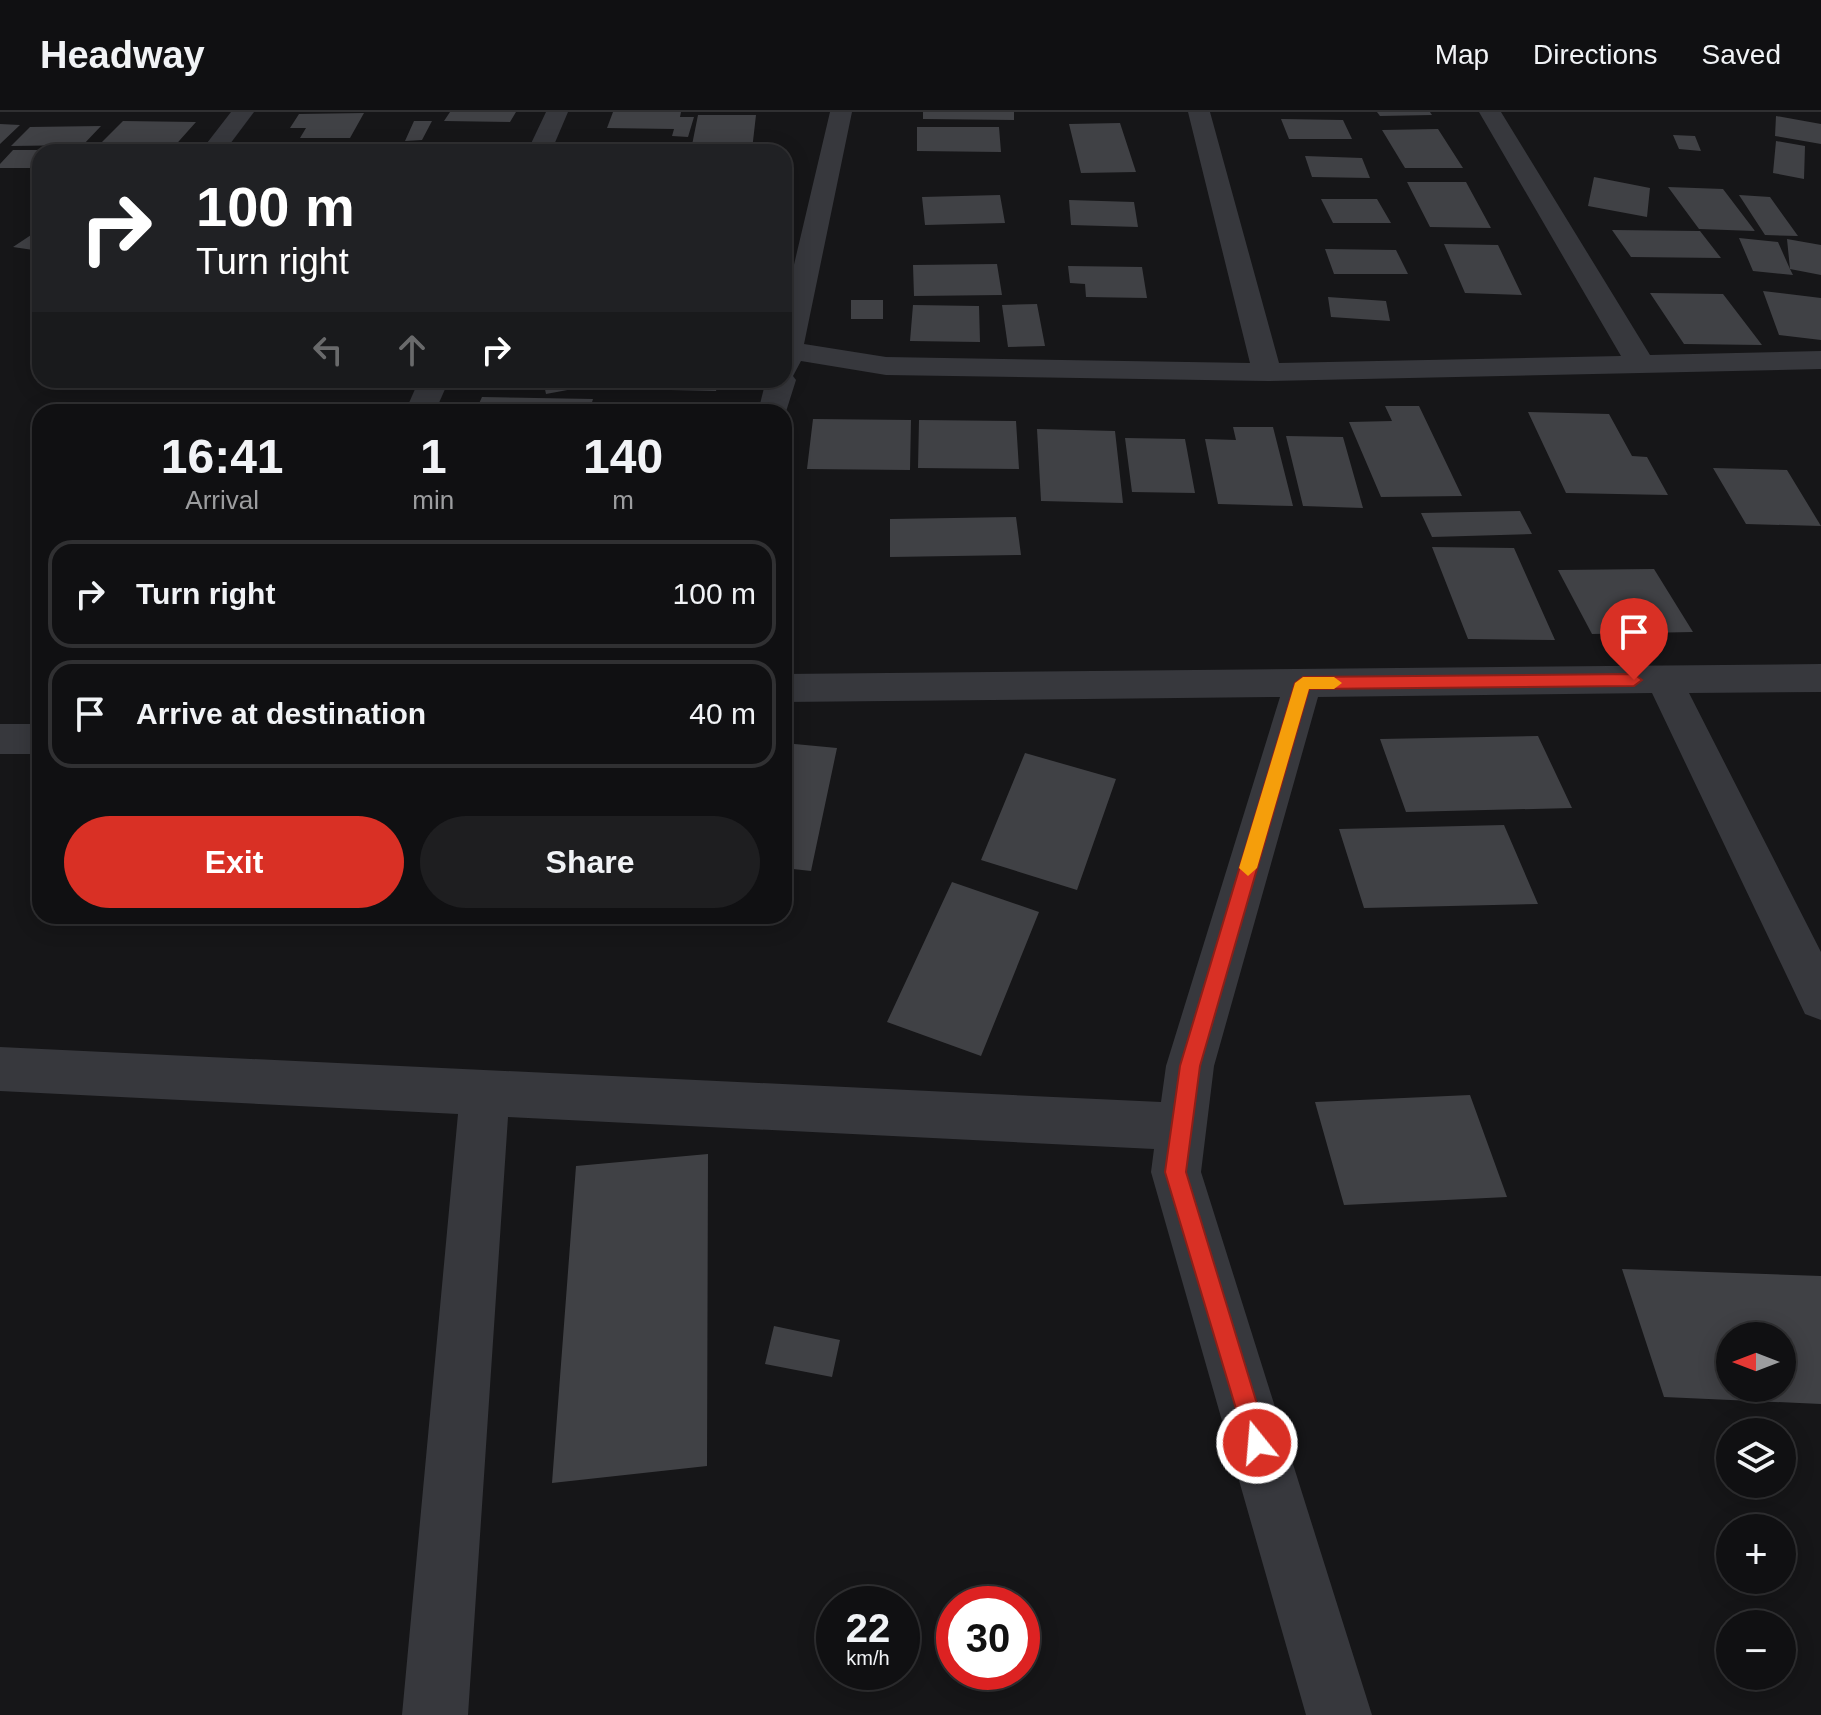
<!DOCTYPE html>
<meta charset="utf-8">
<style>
:root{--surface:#101012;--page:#1e1e20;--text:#f1f3f6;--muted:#9c9d9f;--line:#303032;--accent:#d93025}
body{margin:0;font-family:Helvetica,sans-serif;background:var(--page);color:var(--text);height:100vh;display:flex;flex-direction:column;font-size:30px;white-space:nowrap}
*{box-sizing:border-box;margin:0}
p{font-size:26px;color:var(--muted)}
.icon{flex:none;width:44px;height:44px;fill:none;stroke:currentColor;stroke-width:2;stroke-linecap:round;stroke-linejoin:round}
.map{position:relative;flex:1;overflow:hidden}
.sheet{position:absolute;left:32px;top:292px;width:760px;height:520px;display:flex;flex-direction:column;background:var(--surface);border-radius:24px;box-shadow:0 4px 20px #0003,0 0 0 2px var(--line)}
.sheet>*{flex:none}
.top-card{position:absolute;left:32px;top:32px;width:760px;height:244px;border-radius:24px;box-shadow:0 4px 20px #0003,0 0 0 2px var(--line);background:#202124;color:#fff;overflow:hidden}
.needle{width:52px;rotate:270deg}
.controls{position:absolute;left:1716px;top:1210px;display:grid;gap:16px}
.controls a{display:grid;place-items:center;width:80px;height:80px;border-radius:50%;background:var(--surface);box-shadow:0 4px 20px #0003,0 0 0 2px var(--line);font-size:40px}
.speed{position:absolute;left:816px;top:1474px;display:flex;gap:16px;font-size:40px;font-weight:700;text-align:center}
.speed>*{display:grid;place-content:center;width:104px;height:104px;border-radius:50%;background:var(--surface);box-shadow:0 4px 20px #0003,0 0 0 2px var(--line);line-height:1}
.speed small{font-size:20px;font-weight:400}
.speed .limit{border:12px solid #d22;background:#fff;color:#111}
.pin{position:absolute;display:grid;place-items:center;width:68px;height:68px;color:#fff;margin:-82px -34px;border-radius:50% 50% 50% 0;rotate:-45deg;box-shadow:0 0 8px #0007}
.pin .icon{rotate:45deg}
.me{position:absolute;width:88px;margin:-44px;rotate:343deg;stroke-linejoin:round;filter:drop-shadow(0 0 6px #0008)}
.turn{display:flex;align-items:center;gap:28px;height:168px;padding:0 32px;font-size:36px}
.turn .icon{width:104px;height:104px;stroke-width:2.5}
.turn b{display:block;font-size:56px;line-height:68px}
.lanes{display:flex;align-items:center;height:76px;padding:0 32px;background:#0003;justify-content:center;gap:40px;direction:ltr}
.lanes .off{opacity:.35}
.eta{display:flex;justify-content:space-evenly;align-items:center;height:136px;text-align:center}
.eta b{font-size:48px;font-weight:800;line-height:56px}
.primary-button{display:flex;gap:16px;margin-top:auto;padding:16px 32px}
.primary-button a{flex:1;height:92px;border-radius:48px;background:var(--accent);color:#fff;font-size:32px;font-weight:800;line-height:92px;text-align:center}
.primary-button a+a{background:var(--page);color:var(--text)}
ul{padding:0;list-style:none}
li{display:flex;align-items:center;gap:24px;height:108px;margin:0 16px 12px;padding:0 16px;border:4px solid var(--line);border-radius:24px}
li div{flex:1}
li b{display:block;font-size:30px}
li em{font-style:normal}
header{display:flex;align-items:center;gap:48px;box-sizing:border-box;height:112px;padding:0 40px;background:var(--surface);border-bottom:2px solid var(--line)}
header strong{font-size:38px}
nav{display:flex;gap:44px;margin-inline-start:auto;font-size:28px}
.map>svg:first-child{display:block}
</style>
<header>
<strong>Headway</strong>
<nav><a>Map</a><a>Directions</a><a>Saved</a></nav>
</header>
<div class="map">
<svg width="1821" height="1603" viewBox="0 0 1821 1603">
<rect width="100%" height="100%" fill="#161618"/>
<!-- building -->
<path fill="#404145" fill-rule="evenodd" d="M 450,0 L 516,0 L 510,10 L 444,9 Z
M 613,0 L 681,0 L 680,5 L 694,5 L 688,25 L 672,24 L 674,17 L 607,16 Z
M 923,0 L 1014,0 L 1014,8 L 923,7 Z
M 1377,0 L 1430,0 L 1432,3 L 1380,4 Z
M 364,1 L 350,26 L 300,26 L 306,16 L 290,16 L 299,2 Z
M 698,3 L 756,3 L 752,38 L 691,38 Z
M 1776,4 L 1821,12 L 1821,32 L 1775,24 Z
M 1281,7 L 1343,8 L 1352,27 L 1289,27 Z
M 123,9 L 196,10 L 171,38 L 95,37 Z
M 414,9 L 432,9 L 422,28 L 405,29 Z
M 1120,11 L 1136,60 L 1081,61 L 1069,12 Z
M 0,12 L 20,13 L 0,32 Z
M 101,14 L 83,33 L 11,34 L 30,15 Z
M 917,15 L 999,15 L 1001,40 L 917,39 Z
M 1438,17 L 1463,56 L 1405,56 L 1382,18 Z
M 1673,23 L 1695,24 L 1701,39 L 1679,37 Z
M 1776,29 L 1805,34 L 1804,67 L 1773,61 Z
M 411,32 L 505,32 L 501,40 L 407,40 Z
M 581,34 L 654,35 L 652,40 L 579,40 Z
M 13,38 L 40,38 L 40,56 L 0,56 L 0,52 Z
M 1305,44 L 1362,46 L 1370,66 L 1312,65 Z
M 1594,65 L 1650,76 L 1647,105 L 1588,94 Z
M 1407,70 L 1466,70 L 1491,116 L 1430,115 Z
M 1668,75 L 1723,77 L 1755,119 L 1699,117 Z
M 1000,83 L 1005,111 L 925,113 L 922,85 Z
M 1739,83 L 1770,85 L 1798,124 L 1765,123 Z
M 1321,87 L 1377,87 L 1391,111 L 1333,111 Z
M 1069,88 L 1134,90 L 1138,115 L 1071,113 Z
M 1612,118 L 1700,119 L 1721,146 L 1631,145 Z
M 31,123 L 40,124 L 40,139 L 13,135 Z
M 1739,126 L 1778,130 L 1790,157 L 1787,127 L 1821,133 L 1821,163 L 1790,157 L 1793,163 L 1753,159 Z
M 1444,132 L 1498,133 L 1522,183 L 1465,181 Z
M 1325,137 L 1396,138 L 1408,162 L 1334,162 Z
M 997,152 L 1002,183 L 914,184 L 913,153 Z
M 1068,154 L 1142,155 L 1147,186 L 1086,185 L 1085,172 L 1070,171 Z
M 1763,179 L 1821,186 L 1821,228 L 1779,223 Z
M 1650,181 L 1723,182 L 1762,233 L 1684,232 Z
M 1328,185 L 1386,189 L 1390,209 L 1331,205 Z
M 851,188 L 883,188 L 883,207 L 851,207 Z
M 1037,192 L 1045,234 L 1008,235 L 1002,193 Z
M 913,193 L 979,194 L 980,230 L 910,229 Z
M 543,268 L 588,268 L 589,274 L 546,282 Z
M 628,268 L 719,268 L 716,279 L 625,277 Z
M 482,285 L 593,287 L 589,300 L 475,300 Z
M 623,293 L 719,296 L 718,300 L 621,300 Z
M 1385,294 L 1419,294 L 1462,384 L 1381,385 L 1349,310 L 1392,309 Z
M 1528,300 L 1609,302 L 1632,344 L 1647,345 L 1668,383 L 1566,381 Z
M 813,307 L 911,308 L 910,358 L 807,357 Z
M 919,308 L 1016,309 L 1019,357 L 918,356 Z
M 1233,315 L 1273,315 L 1293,394 L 1218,392 L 1205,327 L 1236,328 Z
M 1037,317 L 1115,319 L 1123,391 L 1041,389 Z
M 1286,324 L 1343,325 L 1363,396 L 1303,394 Z
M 1125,326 L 1185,327 L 1195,381 L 1132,380 Z
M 1713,356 L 1787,358 L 1821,414 L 1746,412 Z
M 1520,399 L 1532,422 L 1432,425 L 1421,401 Z
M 1016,405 L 1021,443 L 890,445 L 890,407 Z
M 1432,435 L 1514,436 L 1555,528 L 1468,527 Z
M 1654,457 L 1693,520 L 1592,522 L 1558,458 Z
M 1538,624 L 1572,696 L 1406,700 L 1380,627 Z
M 784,631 L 837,636 L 811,759 L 784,756 Z
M 1025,641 L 1116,667 L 1077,778 L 981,748 Z
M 1504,713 L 1538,792 L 1364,796 L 1339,717 Z
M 952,770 L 1039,800 L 981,944 L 887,910 Z
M 1470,983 L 1507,1085 L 1344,1093 L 1315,990 Z
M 708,1042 L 707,1354 L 552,1371 L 576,1054 Z
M 1622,1157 L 1821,1164 L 1821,1292 L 1664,1285 ZM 1730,1224 L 1782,1224 L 1782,1276 L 1730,1276 Z
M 774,1214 L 840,1228 L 832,1265 L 765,1252 Z"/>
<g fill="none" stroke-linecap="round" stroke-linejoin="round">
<!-- minor -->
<path fill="#37383d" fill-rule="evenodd" d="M 231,0 L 254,0 L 224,40 L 200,40 Z
M 546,0 L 568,0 L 551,40 L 527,40 Z
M 830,0 L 852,0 L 804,232 L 886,245 L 1250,251 L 1188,0 L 1210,0 L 1279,251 L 1621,244 L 1479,0 L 1501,0 L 1650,243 L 1821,239 L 1821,257 L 1267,269 L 886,263 L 801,249 L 793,264 L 796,268 L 784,306 L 784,300 L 758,300 L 766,268 L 784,268 L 784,195 Z
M 419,268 L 449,268 L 435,300 L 405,300 Z
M 1821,552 L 1821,580 L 1689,581 L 1821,840 L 1821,908 L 1805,902 L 1652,581 L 1318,585 L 1214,954 L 1201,1060 L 1372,1603 L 1306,1603 L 1151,1060 L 1154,1037 L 508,1005 L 468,1603 L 402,1603 L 458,1002 L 0,979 L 0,935 L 1161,990 L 1166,954 L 1280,585 L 784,590 L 784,562 Z
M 0,612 L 40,612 L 40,642 L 0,642 Z"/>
</g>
<!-- route -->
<path fill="#d93025" stroke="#8d1f18" stroke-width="2" d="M 1634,562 L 1642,568 L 1634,574 L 1309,577 L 1200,954 L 1186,1060 L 1269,1331 L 1266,1340 L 1257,1343 L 1249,1340 L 1165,1060 L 1180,954 L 1295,571 L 1303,565 Z"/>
<!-- slow -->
<path fill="#f59e0b" d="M 1303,565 L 1334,565 L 1342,571 L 1334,577 L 1309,577 L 1257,756 L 1248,764 L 1239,756 L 1295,571 Z"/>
</svg>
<div class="controls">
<a><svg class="needle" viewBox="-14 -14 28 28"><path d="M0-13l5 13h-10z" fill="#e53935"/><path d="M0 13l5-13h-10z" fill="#9c9d9f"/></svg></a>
<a><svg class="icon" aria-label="layers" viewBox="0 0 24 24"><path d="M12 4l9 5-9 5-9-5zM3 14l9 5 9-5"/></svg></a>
<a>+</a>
<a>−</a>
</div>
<div class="speed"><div>22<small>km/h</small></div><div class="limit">30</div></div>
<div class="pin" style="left:1634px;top:568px;background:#d93025"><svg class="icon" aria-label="arrive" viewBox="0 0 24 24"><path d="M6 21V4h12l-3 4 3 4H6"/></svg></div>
<svg class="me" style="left:1257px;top:1331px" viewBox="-20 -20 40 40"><circle r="17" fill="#d93025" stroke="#fff" stroke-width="3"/><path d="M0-11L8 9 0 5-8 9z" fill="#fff"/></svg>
<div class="top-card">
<div class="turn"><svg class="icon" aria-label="right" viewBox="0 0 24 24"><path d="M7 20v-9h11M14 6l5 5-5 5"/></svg><div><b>100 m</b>Turn right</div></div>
<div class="lanes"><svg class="icon off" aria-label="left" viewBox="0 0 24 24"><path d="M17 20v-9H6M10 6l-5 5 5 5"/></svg><svg class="icon off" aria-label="ahead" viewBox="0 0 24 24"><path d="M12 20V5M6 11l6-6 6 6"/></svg><svg class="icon" aria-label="right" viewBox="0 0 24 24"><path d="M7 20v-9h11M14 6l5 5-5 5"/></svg></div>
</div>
<section class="sheet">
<div class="eta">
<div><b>16:41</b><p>Arrival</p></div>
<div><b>1</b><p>min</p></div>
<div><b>140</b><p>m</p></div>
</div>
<ul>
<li><svg class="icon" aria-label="right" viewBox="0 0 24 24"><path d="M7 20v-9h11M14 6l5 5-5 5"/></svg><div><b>Turn right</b></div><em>100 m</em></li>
<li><svg class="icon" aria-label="arrive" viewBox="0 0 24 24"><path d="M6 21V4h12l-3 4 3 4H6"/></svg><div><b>Arrive at destination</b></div><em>40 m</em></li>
</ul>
<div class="primary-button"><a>Exit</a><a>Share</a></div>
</section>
</div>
